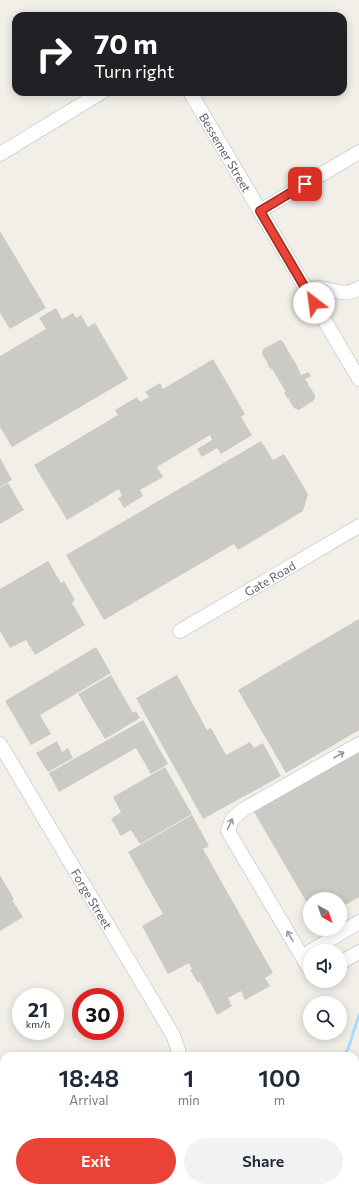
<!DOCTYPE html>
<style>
:root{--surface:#fff;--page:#f2f2f3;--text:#1f2937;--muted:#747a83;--accent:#ea4335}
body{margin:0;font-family:Commissioner,sans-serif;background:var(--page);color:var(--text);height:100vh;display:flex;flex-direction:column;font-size:15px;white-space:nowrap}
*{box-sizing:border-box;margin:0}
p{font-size:13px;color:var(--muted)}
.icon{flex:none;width:22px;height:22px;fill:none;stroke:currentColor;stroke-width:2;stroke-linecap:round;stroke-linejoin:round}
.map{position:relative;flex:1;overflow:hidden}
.panel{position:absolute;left:0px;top:1052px;width:359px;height:140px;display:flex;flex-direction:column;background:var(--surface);border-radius:12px 12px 0 0;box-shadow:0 2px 10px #0003}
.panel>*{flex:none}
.guide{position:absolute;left:12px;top:12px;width:335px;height:84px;border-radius:12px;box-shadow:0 2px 10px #0003;background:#202124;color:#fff;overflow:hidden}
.needle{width:26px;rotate:140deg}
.buttons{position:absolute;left:303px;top:892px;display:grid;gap:8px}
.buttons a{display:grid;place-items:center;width:44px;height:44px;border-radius:50%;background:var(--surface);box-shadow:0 2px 10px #0003;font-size:20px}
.speed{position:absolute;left:12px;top:988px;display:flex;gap:8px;font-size:20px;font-weight:700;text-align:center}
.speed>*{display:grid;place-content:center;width:52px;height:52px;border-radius:50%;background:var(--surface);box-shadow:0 2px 10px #0003;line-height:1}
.speed small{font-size:10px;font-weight:400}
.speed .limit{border:6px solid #d22;background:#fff;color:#111}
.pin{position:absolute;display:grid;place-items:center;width:34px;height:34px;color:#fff;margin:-17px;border-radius:8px;box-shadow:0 2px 6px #0006}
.me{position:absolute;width:44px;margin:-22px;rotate:330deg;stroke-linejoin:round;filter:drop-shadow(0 0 3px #0008)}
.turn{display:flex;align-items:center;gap:14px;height:84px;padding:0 16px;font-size:18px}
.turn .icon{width:52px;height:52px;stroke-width:2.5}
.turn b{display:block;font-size:28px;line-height:34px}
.eta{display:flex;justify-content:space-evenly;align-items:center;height:68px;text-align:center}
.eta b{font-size:24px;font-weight:600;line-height:28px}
.button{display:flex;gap:8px;margin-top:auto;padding:8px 16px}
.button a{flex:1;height:46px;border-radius:24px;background:var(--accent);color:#fff;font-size:16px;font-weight:600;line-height:46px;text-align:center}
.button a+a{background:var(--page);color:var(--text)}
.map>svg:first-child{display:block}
</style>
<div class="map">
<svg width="359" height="1192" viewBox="0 0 359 1192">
<rect width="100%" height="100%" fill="#f1efe8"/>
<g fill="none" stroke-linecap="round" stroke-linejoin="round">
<!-- stream -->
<path stroke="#aadaff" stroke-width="3" d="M 343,1056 L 348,1049 L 359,1015
M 221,1192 L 225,1188"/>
</g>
<!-- building -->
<path fill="#cccac5" d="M 0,231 L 46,308 L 10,329 L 0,313 Z
M 56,308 L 62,319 L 73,313 L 76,318 L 81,315 L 88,327 L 95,323 L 128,379 L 12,447 L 0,427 L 0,356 L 46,329 L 39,318 Z
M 281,340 L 283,342 L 290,354 L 286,357 L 290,354 L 292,357 L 291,359 L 292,358 L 294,360 L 293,362 L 294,361 L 296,364 L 292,367 L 296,364 L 298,367 L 297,368 L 298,368 L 301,375 L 308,372 L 311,376 L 304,380 L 306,380 L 309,386 L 309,388 L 310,387 L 315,395 L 315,398 L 313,401 L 299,410 L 294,408 L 289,400 L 290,399 L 288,399 L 284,393 L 286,392 L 272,369 L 271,369 L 269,367 L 267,363 L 268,363 L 267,362 L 262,354 L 263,349 L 278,341 Z
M 213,359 L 245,414 L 241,417 L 252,435 L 221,454 L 217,448 L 202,457 L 197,449 L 212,440 L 210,435 L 157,467 L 163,477 L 140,490 L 143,496 L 124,508 L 118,498 L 122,496 L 119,489 L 67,520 L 34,465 L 118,415 L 115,410 L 137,397 L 140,402 L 149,397 L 145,392 L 160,383 L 163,389 Z
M 261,441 L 273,460 L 284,454 L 308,494 L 303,511 L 238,550 L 234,544 L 104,620 L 66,555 Z
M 0,458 L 12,480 L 0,487 Z
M 8,483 L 24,510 L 0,524 L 0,488 Z
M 48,561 L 61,583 L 64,581 L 75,600 L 72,603 L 85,625 L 35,655 L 26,640 L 10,648 L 0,631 L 0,589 Z
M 359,619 L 359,730 L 286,773 L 238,690 Z
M 96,647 L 111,673 L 40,715 L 51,734 L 31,745 L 5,701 Z
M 111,675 L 133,713 L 136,711 L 140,718 L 105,739 L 78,694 Z
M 177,675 L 207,730 L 211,728 L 226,755 L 250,742 L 254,748 L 263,743 L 281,776 L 203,819 L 136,698 Z
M 143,720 L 168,764 L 151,774 L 136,748 L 59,792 L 49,773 Z
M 57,741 L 62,752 L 68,748 L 73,758 L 48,772 L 36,753 Z
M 359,750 L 359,897 L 340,908 L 340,899 L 310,899 L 310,908 L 254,812 Z
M 165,767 L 192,814 L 140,844 L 131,830 L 121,836 L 111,819 L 121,812 L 113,797 Z
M 192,815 L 209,846 L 203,849 L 273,973 L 265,978 L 270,986 L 245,1000 L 241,991 L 228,998 L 232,1006 L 217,1015 L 200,982 L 198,983 L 190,970 L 192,969 L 189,963 L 168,974 L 142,926 L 163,914 L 128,852 Z
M 0,875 L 14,899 L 12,900 L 23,917 L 0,931 Z"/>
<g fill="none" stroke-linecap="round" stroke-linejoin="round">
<defs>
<g id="minor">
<path id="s1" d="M 190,92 L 359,379"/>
<path d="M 0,154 L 102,92"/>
<path d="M 260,211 L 359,152"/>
<path d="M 307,291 C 325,281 340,301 359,288"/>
<path id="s2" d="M 180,631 L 359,526"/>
<path id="s3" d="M 0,744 L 173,1035 L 178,1049 L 179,1056"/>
<path d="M 311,951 L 359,922"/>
<path d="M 340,963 L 359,952"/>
<path d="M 310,970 L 228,831 L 232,819 L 244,809 L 359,744"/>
<path d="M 99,1192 L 105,1188"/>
</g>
</defs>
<!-- minor casing -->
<use href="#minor" stroke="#b5b8bc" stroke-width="15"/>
<!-- minor -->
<use href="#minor" stroke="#fff" stroke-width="14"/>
</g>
<!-- one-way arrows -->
<defs><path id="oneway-shaft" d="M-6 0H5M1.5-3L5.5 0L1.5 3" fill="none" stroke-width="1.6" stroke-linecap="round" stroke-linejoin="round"/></defs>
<g stroke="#979a9d">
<use href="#oneway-shaft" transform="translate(339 755) rotate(-30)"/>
<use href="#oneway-shaft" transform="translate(230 824) rotate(-66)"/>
<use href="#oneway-shaft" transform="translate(290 936) rotate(-121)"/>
</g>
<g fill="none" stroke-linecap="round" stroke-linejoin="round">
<defs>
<path id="route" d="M 305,184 L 260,211 L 314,303"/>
</defs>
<!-- route casing -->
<use href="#route" stroke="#982c22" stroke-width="10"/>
<!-- route -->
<use href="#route" stroke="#ea4335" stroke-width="7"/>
</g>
<g text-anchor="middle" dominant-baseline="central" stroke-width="4" stroke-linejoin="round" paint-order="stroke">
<!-- street labels -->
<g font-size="12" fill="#5f6368" stroke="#fff">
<text stroke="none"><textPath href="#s1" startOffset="70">Bessemer Street</textPath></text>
<text stroke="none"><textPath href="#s2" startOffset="104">Gate Road</textPath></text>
<text stroke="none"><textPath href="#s3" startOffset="180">Forge Street</textPath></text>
</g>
</g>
</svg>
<div class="buttons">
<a><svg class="needle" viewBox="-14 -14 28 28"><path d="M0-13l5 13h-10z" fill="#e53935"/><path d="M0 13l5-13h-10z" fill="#747a83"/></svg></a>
<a><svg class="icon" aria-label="sound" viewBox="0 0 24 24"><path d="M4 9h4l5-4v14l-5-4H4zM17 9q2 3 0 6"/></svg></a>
<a><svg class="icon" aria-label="search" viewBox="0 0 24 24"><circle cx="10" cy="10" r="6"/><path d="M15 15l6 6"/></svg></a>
</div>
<div class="speed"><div>21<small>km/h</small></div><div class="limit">30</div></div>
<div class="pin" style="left:305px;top:184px;background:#d93025"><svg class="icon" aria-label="arrive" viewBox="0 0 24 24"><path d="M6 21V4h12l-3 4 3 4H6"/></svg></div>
<svg class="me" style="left:314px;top:303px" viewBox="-20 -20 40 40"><circle r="19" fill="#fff"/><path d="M0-13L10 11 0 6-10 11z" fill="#ea4335"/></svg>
<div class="guide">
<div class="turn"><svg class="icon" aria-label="right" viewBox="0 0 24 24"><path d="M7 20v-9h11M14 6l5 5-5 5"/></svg><div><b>70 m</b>Turn right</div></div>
</div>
<section class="panel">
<div class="eta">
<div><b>18:48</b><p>Arrival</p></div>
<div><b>1</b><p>min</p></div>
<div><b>100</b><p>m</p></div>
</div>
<div class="button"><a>Exit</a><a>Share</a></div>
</section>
</div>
